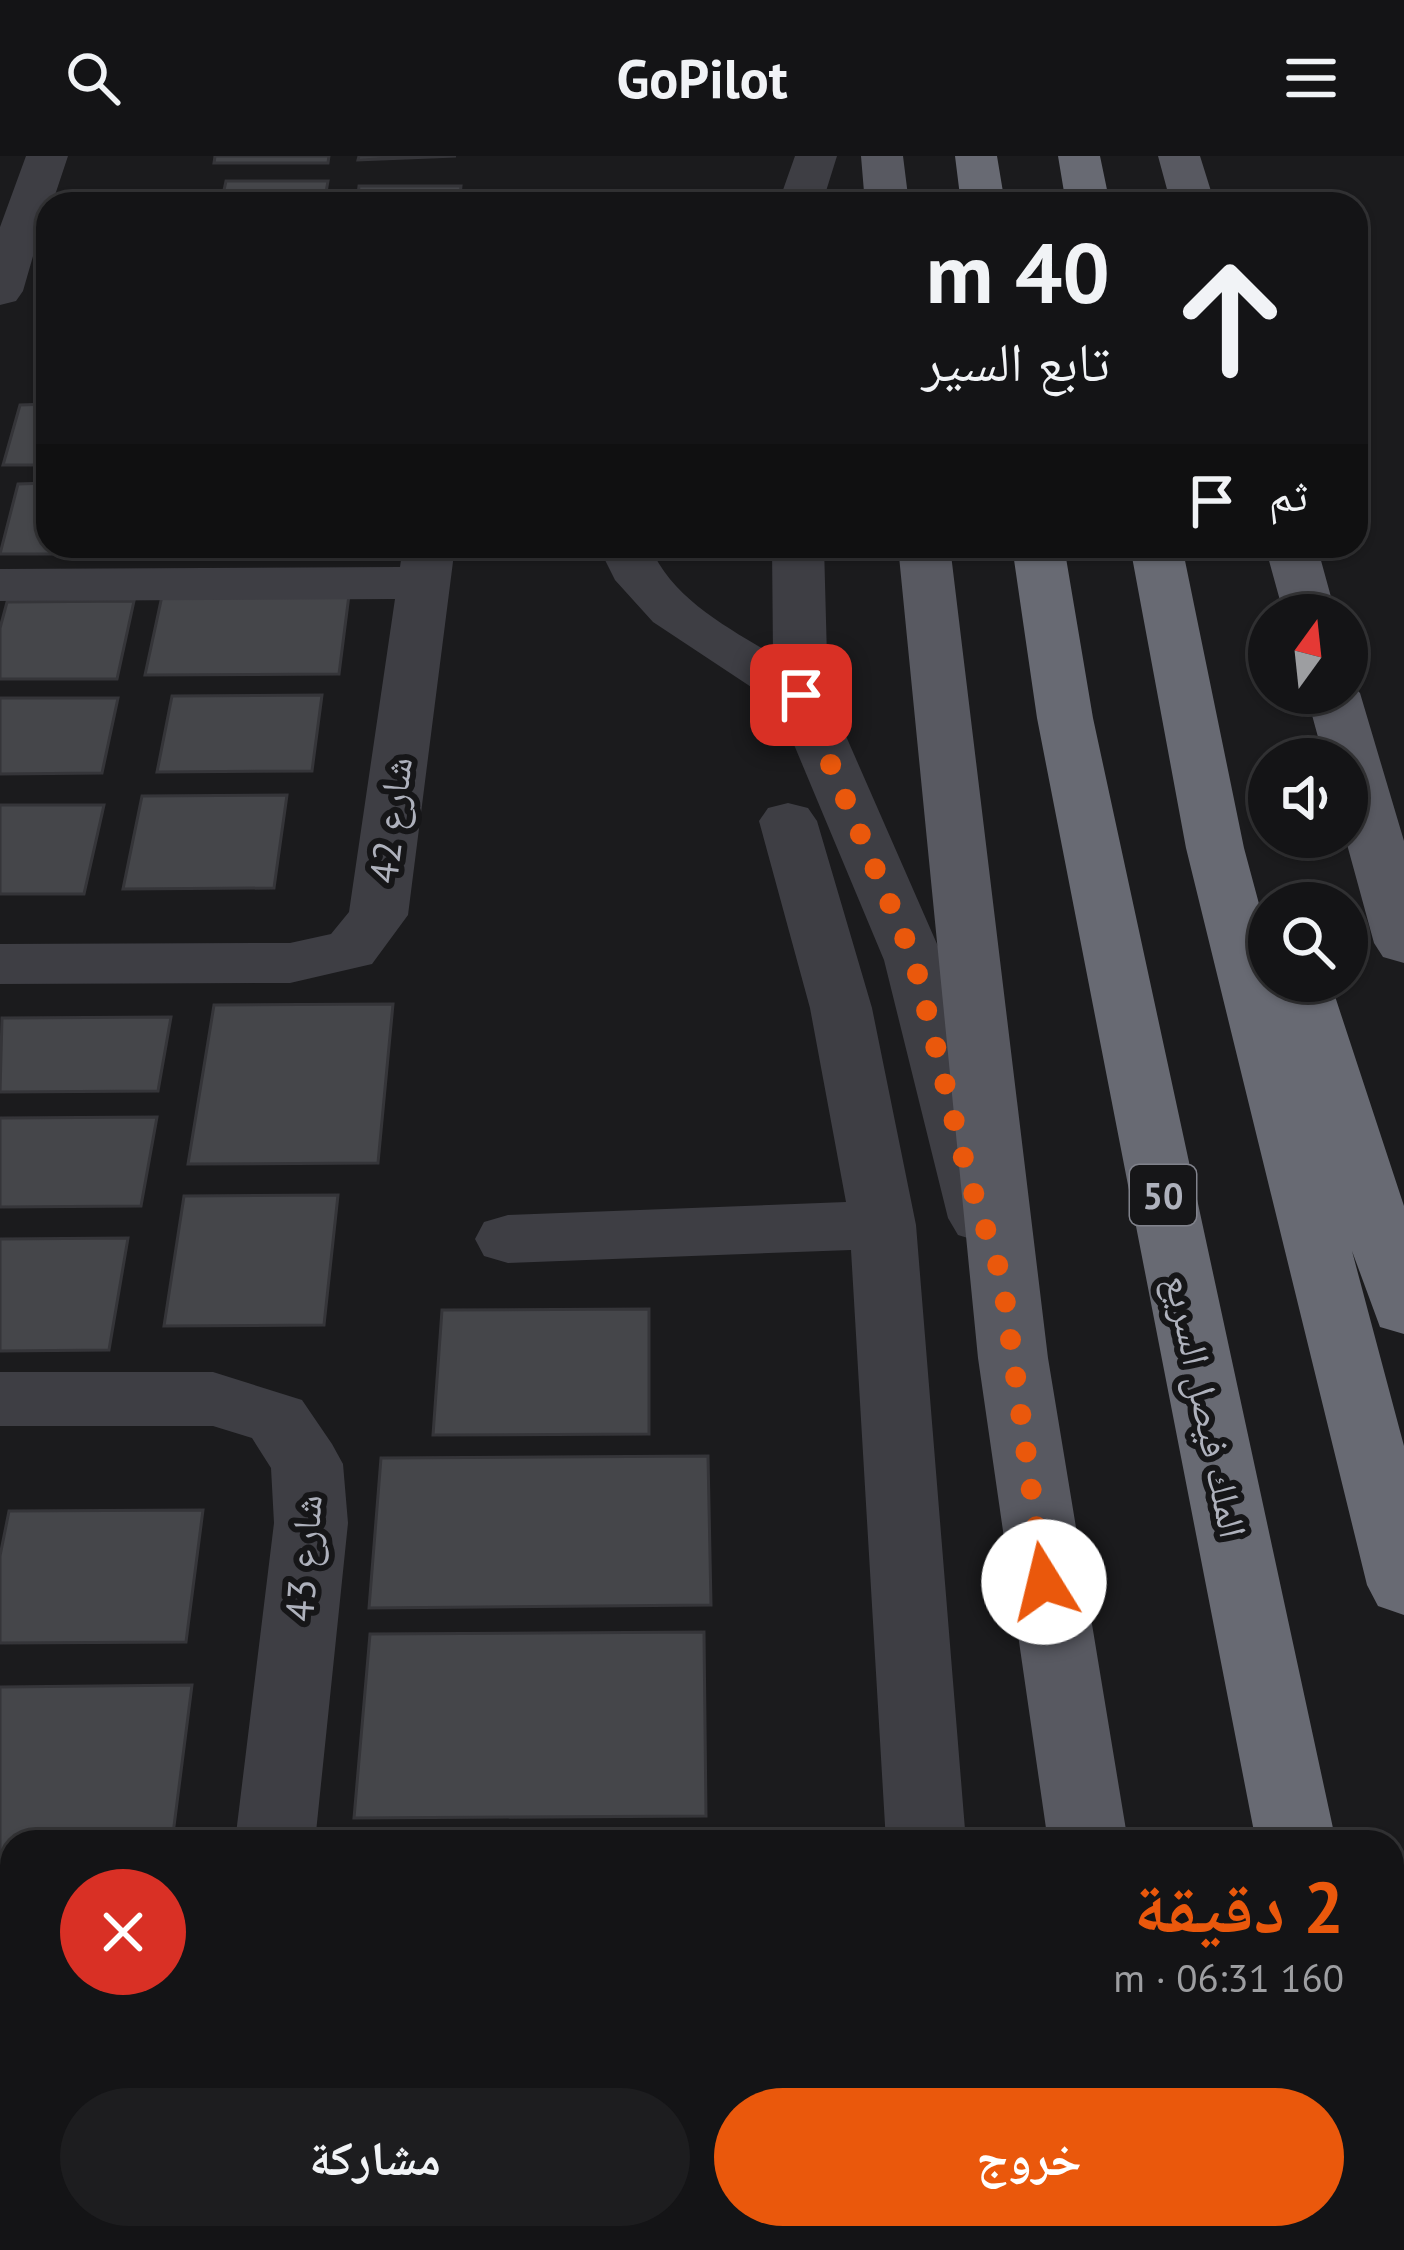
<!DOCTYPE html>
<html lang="ar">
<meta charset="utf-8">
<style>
:root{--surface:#141416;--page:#1d1d1f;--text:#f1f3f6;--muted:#9d9ea1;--line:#333335;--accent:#ea580c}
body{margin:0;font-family:"PT Sans","Noto Naskh Arabic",sans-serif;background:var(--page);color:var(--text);direction:rtl;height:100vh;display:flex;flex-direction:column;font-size:45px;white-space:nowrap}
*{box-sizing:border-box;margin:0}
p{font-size:39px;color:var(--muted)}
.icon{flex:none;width:66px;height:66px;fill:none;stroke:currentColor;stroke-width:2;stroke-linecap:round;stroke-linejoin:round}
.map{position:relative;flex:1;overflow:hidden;direction:ltr}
.drawer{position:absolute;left:0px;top:1674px;width:1404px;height:420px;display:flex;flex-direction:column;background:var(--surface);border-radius:36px 36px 0 0;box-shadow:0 3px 9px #0004,0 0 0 3px var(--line);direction:rtl}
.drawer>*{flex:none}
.top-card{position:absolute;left:36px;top:36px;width:1332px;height:366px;border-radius:36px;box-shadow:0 3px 9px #0004,0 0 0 3px var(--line);direction:rtl;background:#141416;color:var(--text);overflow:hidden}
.needle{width:78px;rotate:15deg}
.buttons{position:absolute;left:1248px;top:438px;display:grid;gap:24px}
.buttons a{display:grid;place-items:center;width:120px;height:120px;border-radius:50%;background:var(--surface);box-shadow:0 3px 9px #0004,0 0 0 3px var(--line);font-size:60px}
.pin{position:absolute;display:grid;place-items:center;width:102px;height:102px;color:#fff;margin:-51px;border-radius:24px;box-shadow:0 6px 18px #0006}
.me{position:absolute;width:132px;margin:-66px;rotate:351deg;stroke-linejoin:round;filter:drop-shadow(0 0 9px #0008)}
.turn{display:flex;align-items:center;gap:42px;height:252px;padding:0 60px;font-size:54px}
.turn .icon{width:156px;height:156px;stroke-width:2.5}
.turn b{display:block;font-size:84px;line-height:102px}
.then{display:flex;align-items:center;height:114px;padding:0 60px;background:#0003;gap:24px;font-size:45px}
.round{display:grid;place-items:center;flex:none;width:126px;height:126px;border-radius:63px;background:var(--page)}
.headline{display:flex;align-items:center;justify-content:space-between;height:204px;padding:0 60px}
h1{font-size:72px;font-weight:700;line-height:90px;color:var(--accent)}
.button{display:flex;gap:24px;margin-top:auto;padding:24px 60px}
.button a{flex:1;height:138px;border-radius:72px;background:var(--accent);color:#fff;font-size:48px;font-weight:700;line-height:138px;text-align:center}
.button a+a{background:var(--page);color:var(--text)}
header{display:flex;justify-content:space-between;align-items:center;height:156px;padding:0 60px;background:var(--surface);font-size:54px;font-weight:700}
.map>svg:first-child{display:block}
</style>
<header><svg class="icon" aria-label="menu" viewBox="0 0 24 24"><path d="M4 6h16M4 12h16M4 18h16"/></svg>GoPilot<svg class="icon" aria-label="search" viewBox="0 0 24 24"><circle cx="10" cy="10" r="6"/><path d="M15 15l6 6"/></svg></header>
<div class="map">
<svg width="1404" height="2094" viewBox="0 0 1404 2094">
<rect width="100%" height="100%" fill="#1b1b1d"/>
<!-- building -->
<path fill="#45464a" stroke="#353539" stroke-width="3" d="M 215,0 L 329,0 L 328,7 L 214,7 Z
M 359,0 L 456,0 L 358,4 Z
M 226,25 L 328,25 L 324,48 L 221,48 Z
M 359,30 L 461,30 L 459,48 L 357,48 Z
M 48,248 L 48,309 L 3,309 L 20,249 Z
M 48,327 L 48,390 L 162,390 L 160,398 L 0,398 L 18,328 Z
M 188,390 L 356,390 L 356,394 L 187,395 Z
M 349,439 L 339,518 L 145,519 L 162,440 Z
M 134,445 L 117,523 L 0,523 L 0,472 L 7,446 Z
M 322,539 L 312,615 L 157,616 L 172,540 Z
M 0,542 L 118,542 L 102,617 L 0,618 Z
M 287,639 L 274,732 L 123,733 L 142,640 Z
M 0,649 L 104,649 L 84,738 L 0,738 Z
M 393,848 L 378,1007 L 188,1008 L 214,849 Z
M 171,861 L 158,935 L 0,936 L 2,862 Z
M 157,961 L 141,1050 L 0,1051 L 0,962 Z
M 338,1039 L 324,1169 L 164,1170 L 184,1040 Z
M 128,1082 L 109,1194 L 0,1195 L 0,1083 Z
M 649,1153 L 649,1278 L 433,1279 L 442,1154 Z
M 708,1300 L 711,1449 L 369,1452 L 381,1302 Z
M 203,1354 L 186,1486 L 0,1487 L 0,1400 L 9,1355 Z
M 704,1476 L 706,1660 L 354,1662 L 370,1478 Z
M 192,1529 L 172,1686 L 12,1686 L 12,1720 L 0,1720 L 0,1531 Z
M 12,1768 L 12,1961 L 0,1961 L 0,1769 Z"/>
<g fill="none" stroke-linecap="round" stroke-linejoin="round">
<!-- minor -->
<path fill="#3e3e44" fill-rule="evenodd" d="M 26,0 L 68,0 L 52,48 L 48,48 L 23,135 L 16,145 L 0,149 L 0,71 Z
M 795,0 L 837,0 L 822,48 L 778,48 Z
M 403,390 L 455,390 L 408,759 L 372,808 L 290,827 L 0,828 L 0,788 L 290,787 L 331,778 L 349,756 L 395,443 L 0,445 L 0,413 L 400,411 Z
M 598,390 L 650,390 C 671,442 727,471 773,499 L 772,390 L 824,390 L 828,539 L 944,804 L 1014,1062 L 1004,1079 L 981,1086 L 958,1079 L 948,1062 L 884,804 L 777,548 L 653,466 L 615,424 Z
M 788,647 L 808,652 L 817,665 L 872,852 L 916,1069 L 966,1686 L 886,1686 L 851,1094 L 508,1107 L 484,1100 L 475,1083 L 484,1066 L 508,1059 L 846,1046 L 810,852 L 759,665 L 768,652 Z
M 0,1216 L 213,1216 L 302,1244 L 332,1288 L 343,1308 L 348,1367 L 315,1686 L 235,1686 L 274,1367 L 271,1312 L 252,1282 L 213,1270 L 0,1270 Z
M 0,1969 L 12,1969 L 12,2053 L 0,2053 Z
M 186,2082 L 274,2082 L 273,2094 L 183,2094 Z
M 908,2082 L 996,2082 L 998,2094 L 908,2094 Z"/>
<!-- major -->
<path fill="#585961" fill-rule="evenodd" d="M 861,0 L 903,0 L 909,48 L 865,48 Z
M 1158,0 L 1200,0 L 1215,48 L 1171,48 Z
M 898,390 L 950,390 L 1048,1202 L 1128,1686 L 1048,1686 L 978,1202 Z
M 1265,390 L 1317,390 L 1336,459 L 1284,459 Z
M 1347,524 L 1360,537 L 1404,685 L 1404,807 L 1383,801 L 1374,787 L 1345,681 L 1347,603 L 1324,603 L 1306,537 L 1347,537 Z
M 1124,2082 L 1212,2082 L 1215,2094 L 1125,2094 Z"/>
<!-- highway -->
<path fill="#686a73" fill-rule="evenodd" d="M 955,0 L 997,0 L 1005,48 L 961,48 Z
M 1058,0 L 1100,0 L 1110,48 L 1066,48 Z
M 1012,390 L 1064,390 L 1093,562 L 1336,1686 L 1256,1686 L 1037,562 Z
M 1130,390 L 1182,390 L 1244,692 L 1269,785 L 1269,825 L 1330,825 L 1404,1050 L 1404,1178 L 1380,1171 L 1352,1095 L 1404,1290 L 1404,1459 L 1378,1450 L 1367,1429 L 1186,692 Z
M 1392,2044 L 1404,2049 L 1404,2094 L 1336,2094 L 1334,2082 L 1392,2082 Z"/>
</g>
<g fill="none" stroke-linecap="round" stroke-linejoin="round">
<!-- route -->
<path stroke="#ea580c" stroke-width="21" stroke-dasharray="0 37.8" d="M 801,539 L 914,804 L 968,1020 L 1002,1122 L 1044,1426"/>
</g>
<g text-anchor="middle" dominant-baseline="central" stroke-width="12" stroke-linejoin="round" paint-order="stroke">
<!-- shield labels -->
<rect fill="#161618" stroke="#80828b" stroke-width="3" x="1130" y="1009" width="66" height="60" rx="9"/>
<g font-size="36" font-weight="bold" fill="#aeb1bc">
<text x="1163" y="1039">50</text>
</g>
<!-- street labels -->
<g font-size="39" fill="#aeb1bc" stroke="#161618">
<text transform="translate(390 664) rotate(-83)">شارع 42</text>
<text transform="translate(1207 1250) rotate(78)">الملك فيصل السريع</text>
<text transform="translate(303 1402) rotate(-86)">شارع 43</text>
</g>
</g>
</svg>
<div class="buttons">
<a><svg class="needle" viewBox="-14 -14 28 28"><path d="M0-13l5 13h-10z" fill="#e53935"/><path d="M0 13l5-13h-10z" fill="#9d9ea1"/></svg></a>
<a><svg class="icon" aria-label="sound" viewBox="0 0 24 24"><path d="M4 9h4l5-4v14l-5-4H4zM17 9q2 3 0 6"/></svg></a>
<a><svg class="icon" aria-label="search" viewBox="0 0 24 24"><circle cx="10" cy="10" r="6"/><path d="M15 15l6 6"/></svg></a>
</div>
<div class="pin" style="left:801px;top:539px;background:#d93025"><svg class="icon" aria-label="arrive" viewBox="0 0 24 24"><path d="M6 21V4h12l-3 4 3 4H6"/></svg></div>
<svg class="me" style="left:1044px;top:1426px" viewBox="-20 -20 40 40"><circle r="19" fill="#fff"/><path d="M0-13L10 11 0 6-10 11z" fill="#ea580c"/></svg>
<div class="top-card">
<div class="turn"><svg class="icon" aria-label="ahead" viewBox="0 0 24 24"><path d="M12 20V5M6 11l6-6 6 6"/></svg><div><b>40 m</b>تابع السير</div></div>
<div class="then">ثم<svg class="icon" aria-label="arrive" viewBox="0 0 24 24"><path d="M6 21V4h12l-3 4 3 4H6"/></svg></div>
</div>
<section class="drawer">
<div class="headline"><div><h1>2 دقيقة</h1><p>160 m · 06:31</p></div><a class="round" style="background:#d93025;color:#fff"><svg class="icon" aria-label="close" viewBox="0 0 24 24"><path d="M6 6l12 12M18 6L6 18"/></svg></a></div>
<div class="button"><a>خروج</a><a>مشاركة</a></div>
</section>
</div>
